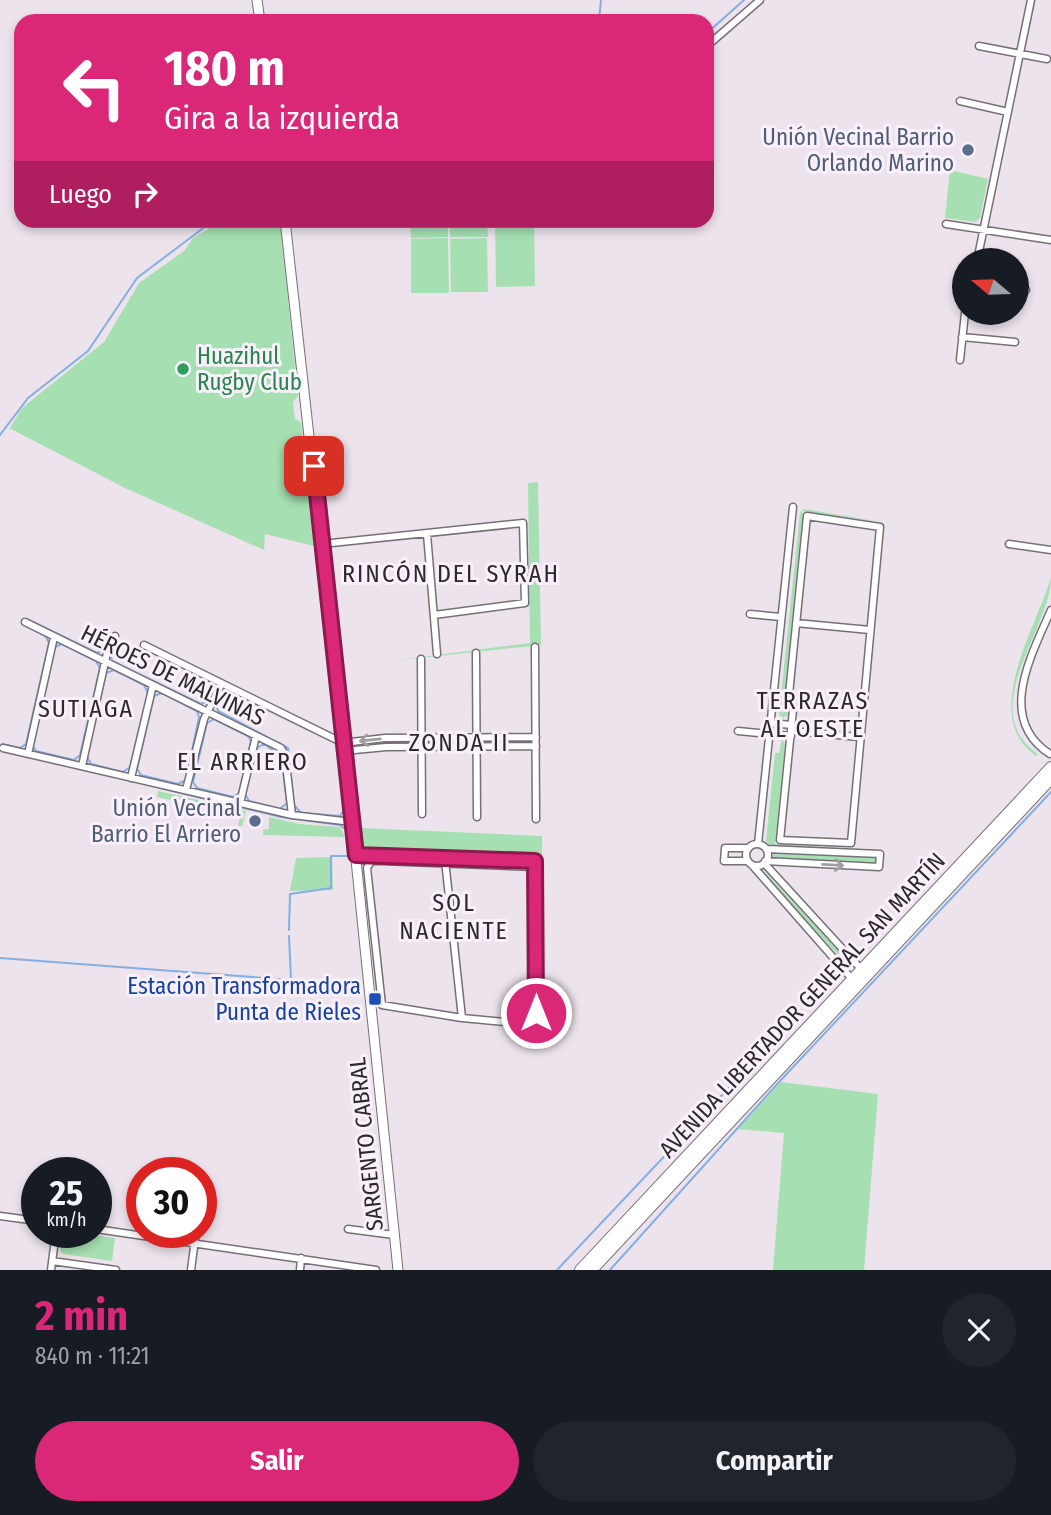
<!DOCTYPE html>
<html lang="es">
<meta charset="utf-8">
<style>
:root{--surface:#171b24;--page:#20242c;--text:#f1f3f6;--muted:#9ea1a6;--accent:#db2777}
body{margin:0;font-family:"Fira Sans Condensed",sans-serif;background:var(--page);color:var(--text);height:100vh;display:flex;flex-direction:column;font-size:26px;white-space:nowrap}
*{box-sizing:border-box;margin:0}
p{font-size:23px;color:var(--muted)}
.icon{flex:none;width:38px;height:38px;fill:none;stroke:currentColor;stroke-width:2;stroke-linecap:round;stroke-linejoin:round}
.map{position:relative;height:1270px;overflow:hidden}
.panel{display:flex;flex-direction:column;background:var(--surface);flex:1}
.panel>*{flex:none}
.hud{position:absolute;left:14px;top:14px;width:700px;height:214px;border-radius:21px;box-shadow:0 4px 10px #0003;background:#db2777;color:#fff;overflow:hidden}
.needle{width:46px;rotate:289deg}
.fabs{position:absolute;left:952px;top:248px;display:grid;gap:14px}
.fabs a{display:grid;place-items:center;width:77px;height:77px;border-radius:50%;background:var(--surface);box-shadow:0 4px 10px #0003;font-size:35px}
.speed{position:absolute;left:21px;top:1157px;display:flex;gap:14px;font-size:35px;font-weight:700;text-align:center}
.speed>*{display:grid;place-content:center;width:91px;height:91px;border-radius:50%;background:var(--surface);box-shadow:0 4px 10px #0003;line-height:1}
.speed small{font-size:18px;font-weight:400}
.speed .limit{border:10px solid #d22;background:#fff;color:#111}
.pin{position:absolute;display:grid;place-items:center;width:60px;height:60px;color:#fff;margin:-30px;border-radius:14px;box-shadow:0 4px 10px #0006}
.me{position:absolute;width:77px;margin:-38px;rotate:0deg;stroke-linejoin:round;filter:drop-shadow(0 0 5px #0008)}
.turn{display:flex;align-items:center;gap:24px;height:147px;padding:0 35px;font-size:32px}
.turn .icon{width:91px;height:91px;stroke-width:2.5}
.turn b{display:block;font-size:49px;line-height:60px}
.then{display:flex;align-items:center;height:66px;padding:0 35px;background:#0003;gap:14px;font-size:26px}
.round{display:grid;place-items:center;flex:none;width:74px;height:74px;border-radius:37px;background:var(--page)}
.overview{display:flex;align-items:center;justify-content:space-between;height:119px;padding:0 35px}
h1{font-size:42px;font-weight:700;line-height:52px;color:var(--accent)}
.primary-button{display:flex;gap:14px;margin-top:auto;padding:14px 35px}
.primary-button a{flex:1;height:80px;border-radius:42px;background:var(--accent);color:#fff;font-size:28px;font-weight:700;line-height:80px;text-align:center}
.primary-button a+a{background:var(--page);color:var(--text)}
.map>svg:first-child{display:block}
</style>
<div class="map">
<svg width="1051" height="1270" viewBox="0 0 1051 1270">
<rect width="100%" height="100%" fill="#ece3ed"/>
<!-- green -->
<path fill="#a6e0b2" d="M 950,170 L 988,179 L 980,218 L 975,222 L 945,218 Z
M 274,221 L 280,221 L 298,396 L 293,402 L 295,419 L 301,422 L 314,546 L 265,534 L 264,550 L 125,488 L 11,429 L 9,430 L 22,408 L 104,342 L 139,283 L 184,251 L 193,238 L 222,221 Z
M 410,221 L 448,221 L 448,237 L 411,238 Z
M 450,221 L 487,221 L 488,237 L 450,237 Z
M 495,221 L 534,221 L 535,286 L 496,287 Z
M 448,238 L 449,293 L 411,293 L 411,239 Z
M 487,238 L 488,292 L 451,292 L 450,239 Z
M 538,482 L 541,645 L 391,661 L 530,643 L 528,483 Z
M 804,509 L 887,523 L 803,511 L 784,697 L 789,702 L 788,715 L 783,718 L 779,715 L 800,513 Z
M 1051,577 C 1051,630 974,710 1038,754 L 1036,756 C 979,716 1037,627 1051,577 Z
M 782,739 L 785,744 L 775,844 L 856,849 L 769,845 L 766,841 L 775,753 L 779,753 Z
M 158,791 L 246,811 L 242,826 L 238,826 L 240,816 L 157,797 Z
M 269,817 L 299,824 L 340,827 L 345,837 L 263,835 L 263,830 L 269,829 Z
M 360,828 L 542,836 L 542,855 L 363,849 Z
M 774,854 L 881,858 L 881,863 L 774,859 L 772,857 Z
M 332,857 L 333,890 L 290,891 L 296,858 Z
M 762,869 L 841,953 L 840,957 L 760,871 Z
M 781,1082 L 878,1094 L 864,1270 L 773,1270 L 784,1133 L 738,1129 Z
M 66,1232 L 115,1238 L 112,1261 L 63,1254 L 60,1250 L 63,1235 Z"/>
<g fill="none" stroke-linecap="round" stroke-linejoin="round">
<!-- stream -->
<path stroke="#85aee3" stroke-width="2" d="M 253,0 L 255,21
M 599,21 L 601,0
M 707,33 L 744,0
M 284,247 L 300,395
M 303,421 L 335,734
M 0,435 L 28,398 L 88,351 L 137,278 L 214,220
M 27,619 L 97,653 L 103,650 L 110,633
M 62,644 L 96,661 L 100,668 L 80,755 L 74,760 L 36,751 L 33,746 L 55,647 Z
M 113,648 L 110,654 L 112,661 L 201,704 L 210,700
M 114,670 L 144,685 L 148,693 L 130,767 L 123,772 L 91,764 L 87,757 L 106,673 Z
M 223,689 L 216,705 L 218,711 L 288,748 L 294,805 L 301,813 L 340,816 L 344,810 L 336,744
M 162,693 L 197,711 L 199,717 L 186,780 L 178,784 L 141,775 L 137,769 L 154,696 Z
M 213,695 L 217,686
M 214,719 L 248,736 L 251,741 L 239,793 L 233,797 L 197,788 L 193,782 L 207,723 Z
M 2,744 L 20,748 L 26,744 L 49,643 L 45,635 L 26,626
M 264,744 L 281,756 L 287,803 L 280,809 L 249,801 L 245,794 L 257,748 Z
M 160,788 L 281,817 L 340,825 L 346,830 L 348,856 L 331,856 L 331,888 L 290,894 L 289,930
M 0,958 L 291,980 L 289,936
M 557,1270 L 741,1075 L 752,1074
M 610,1270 L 780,1081 L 1051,792"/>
<defs>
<path id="street" d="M 707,46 L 760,0
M 979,46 L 1047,59
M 960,101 L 1008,112
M 946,224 L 1051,240
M 977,261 L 1031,0
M 1017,288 L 1026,290
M 962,337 L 1015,342
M 960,360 L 965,313
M 807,516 L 880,527 L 851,843 L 780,840 L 794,700 L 789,694 Z
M 427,534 L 437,654
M 322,544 L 523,523 L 525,603 L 434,615
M 1009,544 L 1051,550
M 750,614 L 781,617
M 25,622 L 281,748 L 285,755 L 292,815
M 796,623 L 870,630
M 144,645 L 343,743 L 385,738 L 536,737
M 535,647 L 536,819
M 476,653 L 477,817
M 421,659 L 422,814
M 770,723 L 792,725
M 738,731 L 791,736
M 791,731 L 860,737
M 3,748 L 292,815 L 352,822
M 344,751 L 386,747 L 536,746
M 28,754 L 54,637
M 1050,754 C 996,719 1031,656 1051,610
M 82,766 L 107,653 L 115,636
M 131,778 L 153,685
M 186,790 L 204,719 L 220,687
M 240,803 L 256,736
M 758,844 L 793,507
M746 855a11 11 0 1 1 22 0a11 11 0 1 1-22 0Z
M 356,855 L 535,861 L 534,1022 L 527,1024 L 462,1018 L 382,1005 L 367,868 L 372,860
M 356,860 L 535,867
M 445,860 L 462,1018
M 748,861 L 724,861 L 725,848 L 748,848
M 765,861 L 879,867 L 880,854 L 766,849
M 764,863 L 861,969
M 751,864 L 852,979
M 0,1216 L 37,1221
M 96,1229 L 376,1270
M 348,1229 L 394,1235
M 52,1261 L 116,1270
M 51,1270 L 56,1232
M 191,1270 L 196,1232
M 300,1270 L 301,1258"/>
<path id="secondary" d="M 257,0 L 260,21
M 285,220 L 356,860 L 398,1270"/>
<path id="primary" d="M 580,1270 L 1051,767
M 592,1270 L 1051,779"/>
</defs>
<!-- street casing -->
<use href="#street" stroke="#776f78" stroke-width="9"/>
<!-- secondary casing -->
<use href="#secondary" stroke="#776f78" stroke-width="11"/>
<!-- primary casing -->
<use href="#primary" stroke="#776f78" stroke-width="12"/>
<!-- street -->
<use href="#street" stroke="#fff" stroke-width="6"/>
<!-- secondary -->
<use href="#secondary" stroke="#fff" stroke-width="9"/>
<!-- primary -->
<use href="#primary" stroke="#fff" stroke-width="10"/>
</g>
<!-- one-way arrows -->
<defs><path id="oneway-shaft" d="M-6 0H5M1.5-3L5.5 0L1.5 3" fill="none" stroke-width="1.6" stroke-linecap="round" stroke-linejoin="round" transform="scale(1.75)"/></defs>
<g stroke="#a09ea0">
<use href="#oneway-shaft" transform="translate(370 740) rotate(174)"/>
<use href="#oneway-shaft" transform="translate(833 865) rotate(3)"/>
</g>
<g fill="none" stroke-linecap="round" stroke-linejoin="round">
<defs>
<path id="route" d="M 314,466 L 356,855 L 535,861 L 536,1013"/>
</defs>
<!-- route casing -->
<use href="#route" stroke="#8e194d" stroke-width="18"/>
<!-- route -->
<use href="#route" stroke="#db2777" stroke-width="12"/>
</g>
<!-- markers -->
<g fill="#5c6f8a" stroke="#f9f0fb" stroke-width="2.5">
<circle cx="968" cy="150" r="7"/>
<circle cx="255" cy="821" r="7"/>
</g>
<circle fill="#2e9e5b" stroke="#f9f0fb" stroke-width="2.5" cx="183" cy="369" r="7"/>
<rect fill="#1a4fb4" stroke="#f9f0fb" stroke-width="2.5" x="368" y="992" width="14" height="14" rx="3.5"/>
<g text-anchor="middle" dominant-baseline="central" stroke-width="6" stroke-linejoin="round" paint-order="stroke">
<!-- service labels -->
<g font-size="23" fill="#4e5e75" stroke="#f9f0fb" text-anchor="end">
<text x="954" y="137">Unión Vecinal Barrio<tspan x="954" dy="26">Orlando Marino</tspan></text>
<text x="241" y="808">Unión Vecinal<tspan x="241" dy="26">Barrio El Arriero</tspan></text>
</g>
<!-- leisure labels -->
<g font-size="23" fill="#27864d" stroke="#f9f0fb" text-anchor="start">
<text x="197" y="356">Huazihul<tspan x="197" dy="26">Rugby Club</tspan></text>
</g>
<!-- street labels -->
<g font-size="23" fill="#2c282c" stroke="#f9f0fb">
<text transform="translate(173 675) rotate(26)">HÉROES DE MALVINAS</text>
<text transform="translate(802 1005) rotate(-47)">AVENIDA LIBERTADOR GENERAL SAN MARTÍN</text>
<text transform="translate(366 1144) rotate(-96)">SARGENTO CABRAL</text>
</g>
<!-- transit labels -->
<g font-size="23" fill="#164399" stroke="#f9f0fb" text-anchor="end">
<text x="361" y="986">Estación Transformadora<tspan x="361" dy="26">Punta de Rieles</tspan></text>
</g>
<!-- neighbourhood labels -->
<g font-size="24" letter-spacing="2" fill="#2c282c" stroke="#f9f0fb">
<text x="451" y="574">RINCÓN DEL SYRAH</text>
<text x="813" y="701">TERRAZAS<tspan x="813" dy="28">AL OESTE</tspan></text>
<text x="86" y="709">SUTIAGA</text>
<text x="459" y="743">ZONDA II</text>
<text x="243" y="762">EL ARRIERO</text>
<text x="454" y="903">SOL<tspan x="454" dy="28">NACIENTE</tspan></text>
</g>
</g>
</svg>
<div class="fabs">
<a><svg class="needle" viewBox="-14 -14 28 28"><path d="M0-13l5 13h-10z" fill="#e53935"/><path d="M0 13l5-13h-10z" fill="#9ea1a6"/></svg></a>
</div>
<div class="speed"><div>25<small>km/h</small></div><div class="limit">30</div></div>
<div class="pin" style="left:314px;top:466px;background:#d93025"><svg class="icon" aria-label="arrive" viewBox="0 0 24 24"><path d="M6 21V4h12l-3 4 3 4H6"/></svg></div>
<svg class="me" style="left:536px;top:1013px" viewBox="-20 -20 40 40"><circle r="17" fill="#db2777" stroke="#fff" stroke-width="3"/><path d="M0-11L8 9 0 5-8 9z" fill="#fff"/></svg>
<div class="hud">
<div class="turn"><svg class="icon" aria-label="left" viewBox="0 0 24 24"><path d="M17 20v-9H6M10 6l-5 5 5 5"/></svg><div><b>180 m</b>Gira a la izquierda</div></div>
<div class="then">Luego<svg class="icon" aria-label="right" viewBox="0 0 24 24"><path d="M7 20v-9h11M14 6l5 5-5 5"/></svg></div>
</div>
</div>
<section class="panel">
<div class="overview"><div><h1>2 min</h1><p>840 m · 11:21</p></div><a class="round"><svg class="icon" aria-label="close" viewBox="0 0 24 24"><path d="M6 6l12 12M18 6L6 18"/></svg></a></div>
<div class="primary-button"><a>Salir</a><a>Compartir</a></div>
</section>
